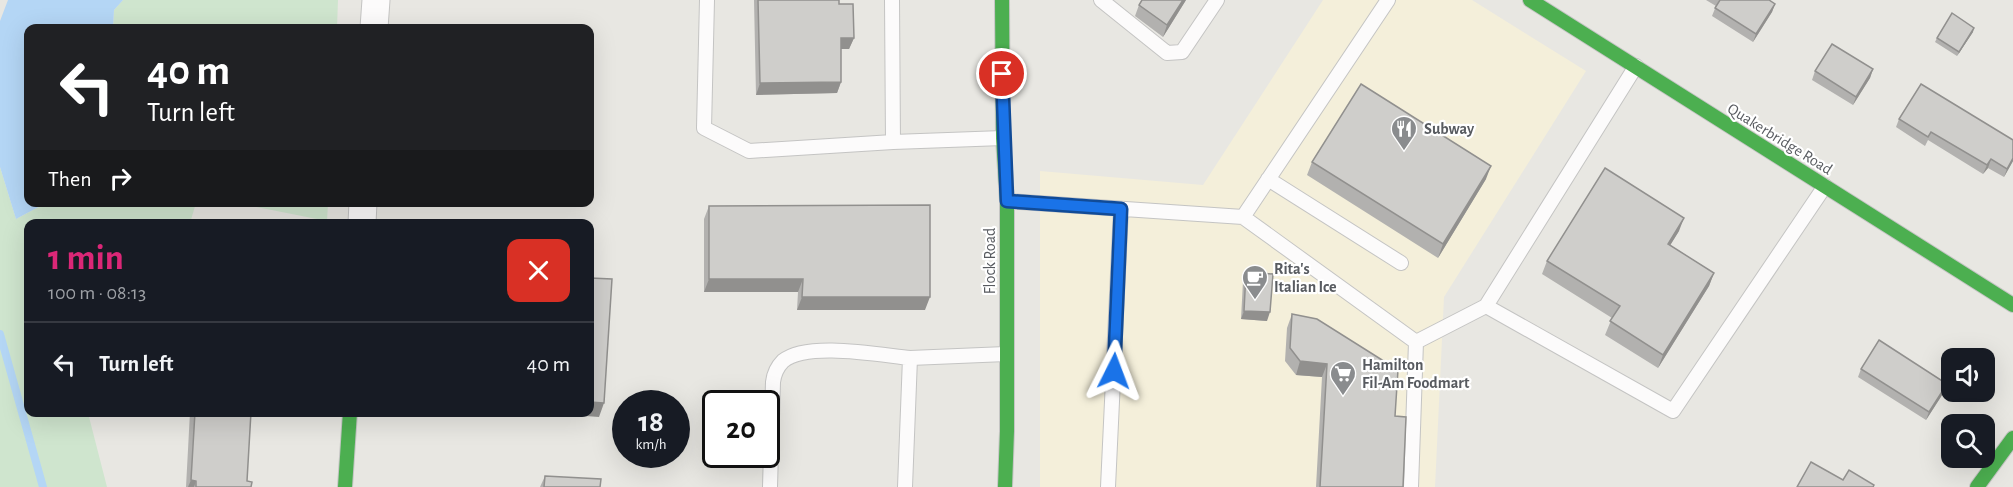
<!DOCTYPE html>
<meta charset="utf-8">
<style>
:root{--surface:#171b24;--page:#242831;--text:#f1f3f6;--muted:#9ea1a6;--line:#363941;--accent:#db2777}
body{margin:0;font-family:"Alegreya Sans",sans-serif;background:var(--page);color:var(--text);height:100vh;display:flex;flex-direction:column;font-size:22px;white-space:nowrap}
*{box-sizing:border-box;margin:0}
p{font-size:20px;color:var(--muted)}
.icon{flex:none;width:33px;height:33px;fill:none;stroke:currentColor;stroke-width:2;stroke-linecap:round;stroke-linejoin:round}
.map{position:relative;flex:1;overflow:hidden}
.panel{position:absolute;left:24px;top:219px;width:570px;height:198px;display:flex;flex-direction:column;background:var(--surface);border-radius:12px;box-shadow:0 6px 24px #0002}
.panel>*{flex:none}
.hud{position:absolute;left:24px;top:24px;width:570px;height:183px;border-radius:12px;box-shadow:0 6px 24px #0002;background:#202124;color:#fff;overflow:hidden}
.fabs{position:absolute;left:1941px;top:348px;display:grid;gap:12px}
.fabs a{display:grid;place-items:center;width:54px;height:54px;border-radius:12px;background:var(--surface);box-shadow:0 6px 24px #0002;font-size:30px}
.speed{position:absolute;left:612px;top:390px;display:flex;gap:12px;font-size:30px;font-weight:700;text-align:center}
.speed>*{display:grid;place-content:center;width:78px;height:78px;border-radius:50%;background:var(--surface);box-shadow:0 6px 24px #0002;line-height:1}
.speed small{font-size:15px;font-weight:400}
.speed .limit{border:3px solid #111;border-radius:9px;background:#fff;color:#111}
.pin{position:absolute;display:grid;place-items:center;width:51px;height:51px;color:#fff;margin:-26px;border:3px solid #fff;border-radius:50%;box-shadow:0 2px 6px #0007}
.me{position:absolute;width:66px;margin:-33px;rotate:3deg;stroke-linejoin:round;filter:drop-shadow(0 0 4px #0008)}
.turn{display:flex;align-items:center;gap:21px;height:126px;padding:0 24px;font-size:27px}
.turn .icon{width:78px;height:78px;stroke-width:2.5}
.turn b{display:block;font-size:42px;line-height:51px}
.then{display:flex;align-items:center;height:57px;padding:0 24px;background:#0003;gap:12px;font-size:22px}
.round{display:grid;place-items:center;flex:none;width:63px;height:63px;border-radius:12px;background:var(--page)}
.summary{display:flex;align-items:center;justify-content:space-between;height:102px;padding:0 24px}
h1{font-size:36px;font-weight:700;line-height:45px;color:var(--accent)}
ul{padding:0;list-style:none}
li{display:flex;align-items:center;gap:18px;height:84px;padding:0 24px;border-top:2px solid var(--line)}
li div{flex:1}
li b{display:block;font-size:22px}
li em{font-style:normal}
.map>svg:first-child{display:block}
</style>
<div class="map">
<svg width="2013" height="487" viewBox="0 0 2013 487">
<rect width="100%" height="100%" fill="#e8e7e2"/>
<!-- commercial -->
<path fill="#f4efda" d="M 1323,0 L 1472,0 L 1586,71 L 1444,297 L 1435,487 L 1040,487 L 1040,171 L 1203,185 Z"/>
<!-- green -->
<path fill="#cfe5ce" d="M 123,0 L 338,0 L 337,28 L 113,28 L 114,10 Z
M 0,167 L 16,219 L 46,203 L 196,203 L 190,223 L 28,224 L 28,412 L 88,413 L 107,487 L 0,487 Z
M 236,203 L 328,203 L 327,221 Z"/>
<!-- water -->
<path fill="#b4d6f5" d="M 8,0 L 123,0 L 114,10 L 113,28 L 28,28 L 28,202 L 46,203 L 16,219 L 0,167 L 0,21 Z"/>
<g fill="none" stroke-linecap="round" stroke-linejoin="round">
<!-- stream -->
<path stroke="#b4d6f5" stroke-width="8" d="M 0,334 L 43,487"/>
<defs>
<path id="lane" d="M 707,0 L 704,128 L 749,151 L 893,142
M 892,0 L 893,142 L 1003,138
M 1101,0 L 1167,53 L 1182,52 L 1217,0
M 1388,0 L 1243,217 L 1416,342 L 1486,306 L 1636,66
M 1268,179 L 1401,263
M 1007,201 L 1243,217
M 1486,306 L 1673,411 L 1825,186
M 770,487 L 773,382 C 774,374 777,367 783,361 C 807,341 880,355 910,358
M 905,487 L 910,358 L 1006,354
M 1108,487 L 1121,209
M 1411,487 L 1416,342"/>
<path id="street" d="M 374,28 L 376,0
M 362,224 L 363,202"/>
<path id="fast" d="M 1002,0 L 1003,138 L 1007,201 L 1007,431 L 1005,487
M 1530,0 L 2013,305
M 345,487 L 350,412
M 1977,487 L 2013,438"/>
</defs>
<!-- lane casing -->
<use href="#lane" stroke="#c4c4c3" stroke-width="16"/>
<!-- street casing -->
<use href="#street" stroke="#c4c4c3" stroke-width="29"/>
<!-- fast casing -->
<use href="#fast" stroke="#c5c5c4" stroke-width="16"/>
<!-- lane -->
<use href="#lane" stroke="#fcfbfb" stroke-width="14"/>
<!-- street -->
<use href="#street" stroke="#fcfbfb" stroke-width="27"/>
<!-- fast -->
<use href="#fast" stroke="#4caf50" stroke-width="14"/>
</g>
<!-- wall -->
<path fill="#b2b1af" d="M 754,0 L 839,0 L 839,4 L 854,38 L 849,49 L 841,49 L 841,82 L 837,93 L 756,95 Z
M 1186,0 L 1163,37 L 1135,16 L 1139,5 Z
M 1706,0 L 1769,0 L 1775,4 L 1772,12 L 1753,42 L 1712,16 L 1716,6 Z
M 1973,32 L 1957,56 L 1935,42 L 1937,38 Z
M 1873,69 L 1870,78 L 1853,105 L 1812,80 L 1815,71 Z
M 1899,119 L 2013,161 L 2004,177 L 1988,168 L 1983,174 L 1928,140 L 1925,146 L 1896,127 Z
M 1312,162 L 1486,179 L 1438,258 L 1307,175 Z
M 709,206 L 925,310 L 797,310 L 798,292 L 704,292 L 704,219 Z
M 1679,231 L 1670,245 L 1714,273 L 1709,286 L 1658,368 L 1605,335 L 1612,318 L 1542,274 L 1547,261 Z
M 1246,272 L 1267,321 L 1241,319 L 1243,281 Z
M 1292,314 L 1395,416 L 1403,487 L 1316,487 L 1322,377 L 1296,375 L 1285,361 L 1287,328 Z
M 1861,369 L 1944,392 L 1926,420 L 1858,377 Z
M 190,412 L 251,412 L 247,481 L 251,487 L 186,487 Z
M 545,476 L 600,487 L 540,487 Z"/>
<!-- shaded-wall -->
<path fill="#91908e" d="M 1183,0 L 1186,0 L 1163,37 L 1167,25 Z
M 1775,4 L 1772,12 L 1753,42 L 1756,34 Z
M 1974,28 L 1973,32 L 1957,56 L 1959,52 Z
M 841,38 L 854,38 L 849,49 L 837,49 Z
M 1873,69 L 1870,78 L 1853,105 L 1856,97 Z
M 841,82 L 837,93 L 756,95 L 760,83 Z
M 2013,158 L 2013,161 L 2004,177 L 2007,169 Z
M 1991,159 L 1988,168 L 1983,174 L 1987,165 Z
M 1491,166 L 1486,179 L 1438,258 L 1443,244 Z
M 1684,218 L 1679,231 L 1663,257 L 1668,244 Z
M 1714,273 L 1709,286 L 1658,368 L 1663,355 Z
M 709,279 L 803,279 L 798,292 L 704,292 Z
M 802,297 L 930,297 L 925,310 L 797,310 Z
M 1244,311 L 1270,312 L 1267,321 L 1241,319 Z
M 1300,361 L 1327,364 L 1322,377 L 1296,375 Z
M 1947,384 L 1944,392 L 1926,420 L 1929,412 Z
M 590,402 L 604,403 L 599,417 L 545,413 L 590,412 Z
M 191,480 L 196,481 L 194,487 L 188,487 Z"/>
<!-- building -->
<path fill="#cfcecb" stroke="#91908e" stroke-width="1.5" d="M 758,0 L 839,0 L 839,4 L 853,4 L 854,38 L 841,38 L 841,82 L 760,83 Z
M 1142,0 L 1183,0 L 1167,25 L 1139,5 Z
M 1720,0 L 1769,0 L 1775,4 L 1756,34 L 1715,8 Z
M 1952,13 L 1974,28 L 1959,52 L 1937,38 Z
M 1832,44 L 1873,69 L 1856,97 L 1815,71 Z
M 1361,84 L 1491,166 L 1443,244 L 1312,162 Z
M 1921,84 L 2013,140 L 2013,158 L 2007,169 L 1991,159 L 1987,165 L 1931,132 L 1928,137 L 1899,119 Z
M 1605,168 L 1684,218 L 1668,244 L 1714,273 L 1663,355 L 1610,321 L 1620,306 L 1547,261 Z
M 930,205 L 930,297 L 802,297 L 803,279 L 709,279 L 709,206 Z
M 451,222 L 480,224 L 451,224 Z
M 1246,272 L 1273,274 L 1270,312 L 1244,311 Z
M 590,278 L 612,279 L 604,403 L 590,402 Z
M 1292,314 L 1317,319 L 1398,370 L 1395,416 L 1406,417 L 1403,487 L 1320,487 L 1327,364 L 1300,361 L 1290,348 Z
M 1879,340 L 1947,384 L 1929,412 L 1861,369 Z
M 195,412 L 251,412 L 247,481 L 252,482 L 251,487 L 196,487 L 196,481 L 191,480 Z
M 1811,462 L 1843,480 L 1849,470 L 1874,485 L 1873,487 L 1797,487 Z
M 545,476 L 601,479 L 600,487 L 544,487 Z"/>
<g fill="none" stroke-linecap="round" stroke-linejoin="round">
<defs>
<path id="route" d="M 1002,74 L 1007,201 L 1121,209 L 1114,371"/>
</defs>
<!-- route casing -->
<use href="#route" stroke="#114b97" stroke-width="15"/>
<!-- route -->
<use href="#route" stroke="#1a73e8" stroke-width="10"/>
</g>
<!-- icons -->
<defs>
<symbol id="restaurant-pin" viewBox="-11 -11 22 30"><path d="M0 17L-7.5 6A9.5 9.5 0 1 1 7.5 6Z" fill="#8a8c8e" stroke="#fff"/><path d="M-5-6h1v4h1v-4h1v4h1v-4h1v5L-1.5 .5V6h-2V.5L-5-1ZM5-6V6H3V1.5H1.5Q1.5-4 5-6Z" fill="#fff"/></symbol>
<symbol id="cafe-pin" viewBox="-11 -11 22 30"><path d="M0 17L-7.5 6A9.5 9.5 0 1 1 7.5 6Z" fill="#8a8c8e" stroke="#fff"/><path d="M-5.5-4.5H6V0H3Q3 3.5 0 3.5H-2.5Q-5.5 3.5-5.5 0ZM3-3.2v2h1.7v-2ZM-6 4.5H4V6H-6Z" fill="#fff"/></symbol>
<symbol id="supermarket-pin" viewBox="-11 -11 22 30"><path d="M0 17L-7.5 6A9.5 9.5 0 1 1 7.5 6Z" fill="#8a8c8e" stroke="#fff"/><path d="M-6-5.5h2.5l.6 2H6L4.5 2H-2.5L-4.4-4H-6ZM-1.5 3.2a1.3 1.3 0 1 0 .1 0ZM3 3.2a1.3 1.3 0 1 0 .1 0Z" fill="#fff"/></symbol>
</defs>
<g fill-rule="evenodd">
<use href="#restaurant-pin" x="1389" y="114" width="30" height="40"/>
<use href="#cafe-pin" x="1240" y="263" width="30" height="40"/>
<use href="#supermarket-pin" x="1328" y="359" width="30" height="40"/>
</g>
<g text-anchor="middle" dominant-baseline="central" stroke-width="4.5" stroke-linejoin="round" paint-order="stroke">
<!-- poi labels -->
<g font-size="16" font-weight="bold" fill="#585b60" stroke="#fff" text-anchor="start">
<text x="1424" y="129">Subway</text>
<text x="1274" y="269">Rita's<tspan x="1274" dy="18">Italian Ice</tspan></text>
<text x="1362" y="365">Hamilton<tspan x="1362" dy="18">Fil-Am Foodmart</tspan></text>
</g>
<!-- street labels -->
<g font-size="16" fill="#585b60" stroke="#fff">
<text transform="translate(1780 139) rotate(32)">Quakerbridge Road</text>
<text transform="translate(990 261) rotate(-90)">Flock Road</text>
</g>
</g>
</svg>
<div class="fabs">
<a><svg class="icon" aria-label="sound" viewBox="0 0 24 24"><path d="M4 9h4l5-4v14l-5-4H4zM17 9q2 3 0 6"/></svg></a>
<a><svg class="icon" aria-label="search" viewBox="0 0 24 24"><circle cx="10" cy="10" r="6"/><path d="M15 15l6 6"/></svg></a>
</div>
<div class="speed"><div>18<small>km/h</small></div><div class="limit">20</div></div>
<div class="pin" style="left:1002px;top:74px;background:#d93025"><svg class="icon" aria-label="arrive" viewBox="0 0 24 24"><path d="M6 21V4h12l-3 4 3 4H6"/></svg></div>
<svg class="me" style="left:1114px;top:371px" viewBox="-20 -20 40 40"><path d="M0-17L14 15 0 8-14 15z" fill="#1a73e8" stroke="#fff" stroke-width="4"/></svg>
<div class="hud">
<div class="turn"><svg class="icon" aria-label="left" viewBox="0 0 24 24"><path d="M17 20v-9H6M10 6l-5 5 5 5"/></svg><div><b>40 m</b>Turn left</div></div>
<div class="then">Then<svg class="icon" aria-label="right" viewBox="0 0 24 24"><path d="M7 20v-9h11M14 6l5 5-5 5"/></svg></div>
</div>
<section class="panel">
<div class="summary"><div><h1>1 min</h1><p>100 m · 08:13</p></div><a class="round" style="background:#d93025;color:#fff"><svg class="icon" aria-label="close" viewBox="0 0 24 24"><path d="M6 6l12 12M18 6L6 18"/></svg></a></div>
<ul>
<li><svg class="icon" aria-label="left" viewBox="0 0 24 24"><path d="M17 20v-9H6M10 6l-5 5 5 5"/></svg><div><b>Turn left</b></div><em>40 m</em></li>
</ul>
</section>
</div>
